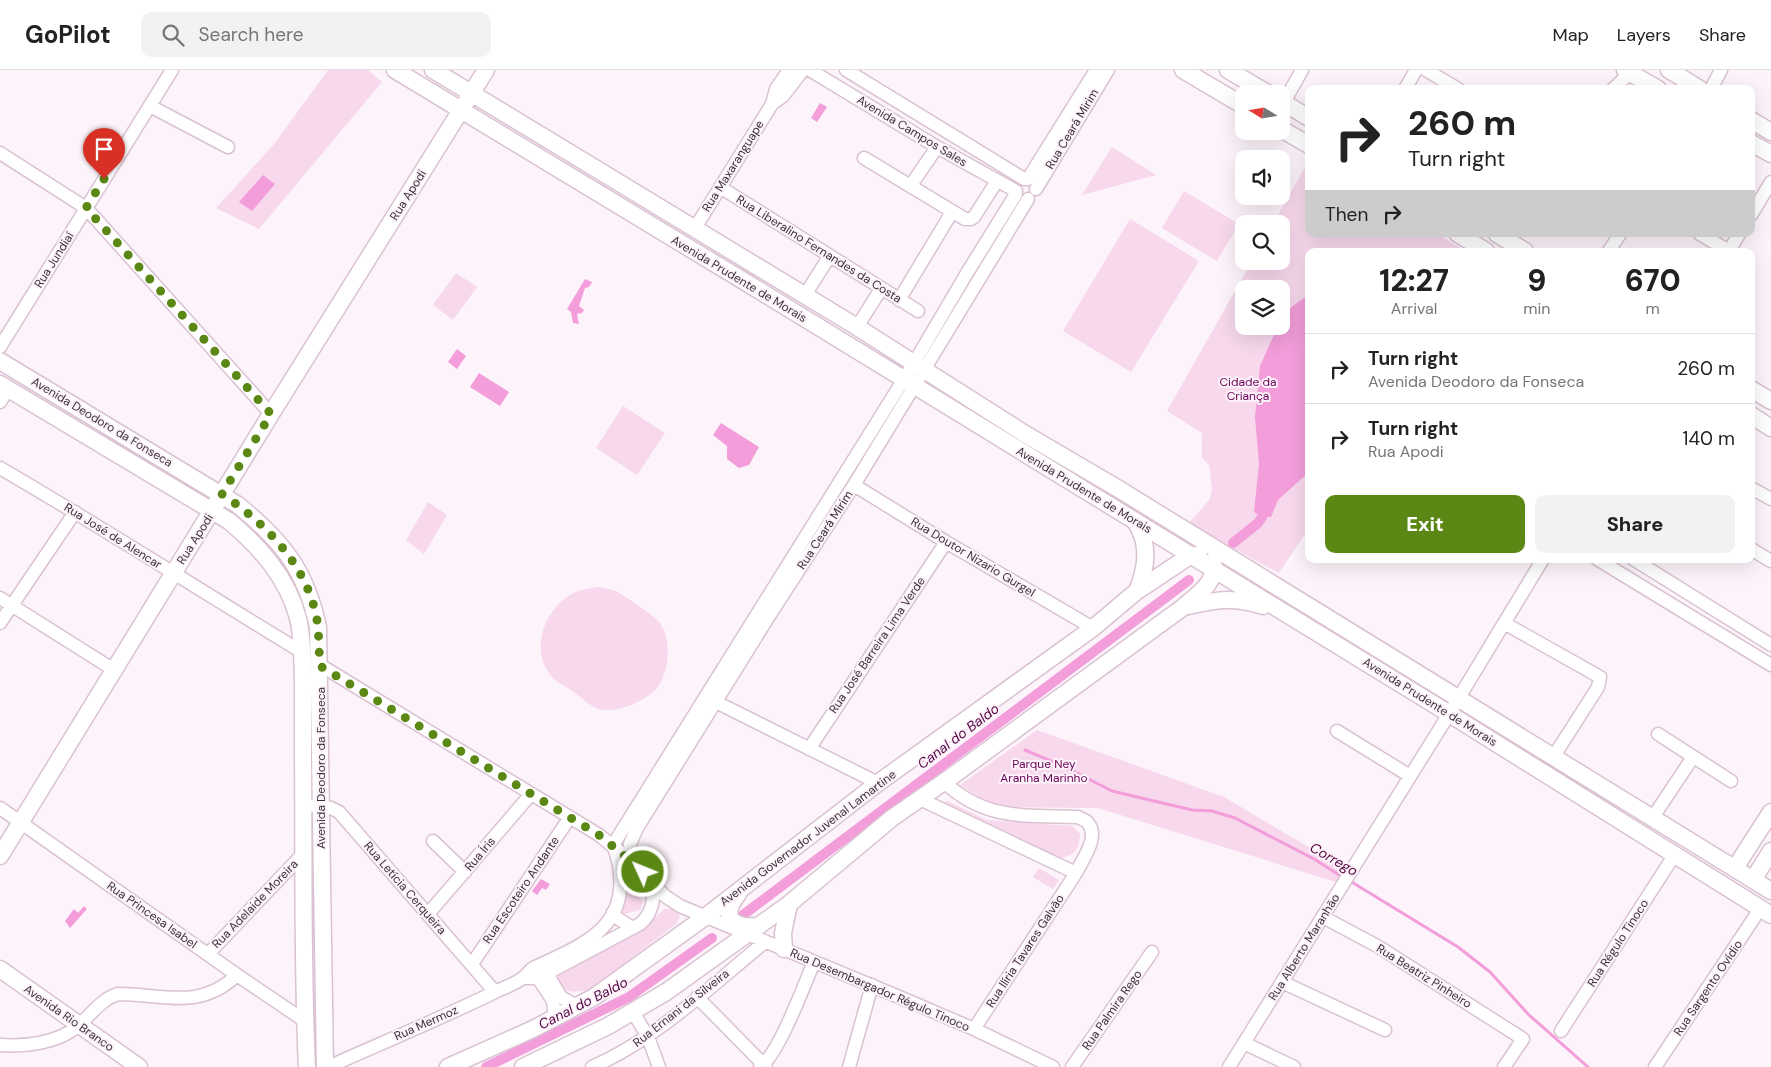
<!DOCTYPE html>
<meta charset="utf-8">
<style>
:root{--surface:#fff;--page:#f2f2f2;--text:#222;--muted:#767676;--line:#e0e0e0;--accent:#5b8715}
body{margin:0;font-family:"DM Sans",sans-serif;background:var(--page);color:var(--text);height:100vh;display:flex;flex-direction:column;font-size:19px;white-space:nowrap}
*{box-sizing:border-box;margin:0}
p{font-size:16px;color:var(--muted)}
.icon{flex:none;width:28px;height:28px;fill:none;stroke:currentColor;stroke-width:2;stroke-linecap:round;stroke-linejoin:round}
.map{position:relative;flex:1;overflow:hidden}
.panel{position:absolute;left:1305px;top:178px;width:450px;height:315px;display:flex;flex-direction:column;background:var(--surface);border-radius:10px;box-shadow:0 5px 20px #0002}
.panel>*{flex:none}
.banner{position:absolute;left:1305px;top:15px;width:450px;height:152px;border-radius:10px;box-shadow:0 5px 20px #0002;background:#fff;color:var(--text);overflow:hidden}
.needle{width:32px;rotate:281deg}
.buttons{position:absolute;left:1235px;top:15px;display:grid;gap:10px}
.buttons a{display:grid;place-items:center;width:55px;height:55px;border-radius:10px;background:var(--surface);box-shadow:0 5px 20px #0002;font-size:25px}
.pin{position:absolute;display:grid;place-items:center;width:42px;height:42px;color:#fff;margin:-51px -21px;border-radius:50% 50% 50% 0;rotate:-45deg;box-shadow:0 0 5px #0007}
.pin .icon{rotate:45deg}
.me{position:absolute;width:55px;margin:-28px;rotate:314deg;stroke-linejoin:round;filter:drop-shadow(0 0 4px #0008)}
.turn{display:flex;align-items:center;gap:18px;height:105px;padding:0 20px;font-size:22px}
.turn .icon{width:65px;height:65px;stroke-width:2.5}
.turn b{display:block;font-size:35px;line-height:42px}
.then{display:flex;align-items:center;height:48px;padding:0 20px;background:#0003;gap:10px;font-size:19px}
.eta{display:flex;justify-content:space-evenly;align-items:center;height:85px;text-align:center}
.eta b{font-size:30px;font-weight:800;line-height:35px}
.cta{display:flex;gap:10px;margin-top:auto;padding:10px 20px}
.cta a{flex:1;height:58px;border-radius:10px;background:var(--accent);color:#fff;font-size:20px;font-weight:800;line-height:58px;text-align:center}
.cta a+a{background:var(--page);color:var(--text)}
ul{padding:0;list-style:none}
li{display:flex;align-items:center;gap:15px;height:70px;padding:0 20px;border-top:1px solid var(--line)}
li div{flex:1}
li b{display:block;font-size:19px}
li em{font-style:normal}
header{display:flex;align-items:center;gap:30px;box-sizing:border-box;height:70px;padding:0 25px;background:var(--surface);border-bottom:1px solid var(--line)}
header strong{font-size:24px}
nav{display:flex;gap:28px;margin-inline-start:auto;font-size:18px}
.search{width:350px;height:45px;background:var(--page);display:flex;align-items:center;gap:12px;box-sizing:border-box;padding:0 18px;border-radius:10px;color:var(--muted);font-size:19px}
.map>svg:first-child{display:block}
</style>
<header>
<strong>GoPilot</strong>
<div class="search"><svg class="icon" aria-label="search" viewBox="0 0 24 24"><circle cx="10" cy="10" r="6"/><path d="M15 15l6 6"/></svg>Search here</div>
<nav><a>Map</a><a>Layers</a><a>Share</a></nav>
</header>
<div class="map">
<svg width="1771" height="997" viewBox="0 0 1771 997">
<rect width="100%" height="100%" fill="#fdf3fa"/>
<!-- green -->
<path fill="#f7d8ec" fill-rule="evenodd" d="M 328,0 L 368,0 L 382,12 L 259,159 L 216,138 L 275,73 Z
M 1112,77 L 1156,105 L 1082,125 Z
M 1309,90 L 1309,164 L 1438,164 L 1465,181 L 1309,181 L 1309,458 L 1279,503 L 1233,478 L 1230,482 L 1205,462 L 1189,453 L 1210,429 L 1212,419 L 1209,395 L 1202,388 L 1202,363 L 1167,341 L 1252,191 L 1281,191 L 1281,154 L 1273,154 ZM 1244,219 L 1281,219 L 1281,256 L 1244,256 Z
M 1184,121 L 1239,154 L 1217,191 L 1162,158 Z
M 1130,149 L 1199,191 L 1131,302 L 1063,261 Z
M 456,203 L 477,217 L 453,250 L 433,235 Z
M 623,336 L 665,363 L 637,405 L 596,378 Z
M 428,432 L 447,445 L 424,484 L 406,470 Z
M 598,517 C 604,518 611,519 616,521 C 626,527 649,542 657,550 C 673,565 670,605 655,620 C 643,632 614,645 596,638 C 588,634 579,626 571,620 C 566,616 558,613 553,608 C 531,585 541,548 563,530 C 572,521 586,519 598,517 Z
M 1037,660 L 1224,727 L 1344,798 L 1336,812 L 1098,738 L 995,737 L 960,715 Z
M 947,731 L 987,750 L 1073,756 L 1080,764 C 1079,785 1070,788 1051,788 L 944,733 Z
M 1039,798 L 1059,810 L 1053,819 L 1033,807 Z
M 630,813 L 643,832 L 640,840 L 620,845 Z
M 665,839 L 674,839 L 680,846 L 676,854 L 591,919 C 573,923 567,924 554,911 L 554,901 L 631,867 Z"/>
<!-- water -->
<path fill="#f39dda" d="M 820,33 L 827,37 L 817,52 L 811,48 Z
M 263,105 L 275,114 L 252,141 L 239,132 Z
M 585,209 L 592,212 L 589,217 L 585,218 L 579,236 L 584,240 L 582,243 L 577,244 L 579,254 L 573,253 L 571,242 L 567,239 Z
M 1309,225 L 1309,402 L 1278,430 L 1271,447 L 1262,447 L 1254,442 L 1259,394 L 1255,347 L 1260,296 L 1278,256 L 1281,256 C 1281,242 1298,232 1309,225 Z
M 457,279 L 466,286 L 457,299 L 448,292 Z
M 479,303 L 509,322 L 500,336 L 470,317 Z
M 721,353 L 759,377 L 749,395 L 739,398 L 727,389 L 727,376 L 713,365 Z
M 541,809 L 550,814 L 546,820 L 542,818 L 537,825 L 532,821 Z
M 84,836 L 87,839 L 70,858 L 65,851 L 74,839 L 78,843 Z"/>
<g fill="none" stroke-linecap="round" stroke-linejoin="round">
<!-- stream -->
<path stroke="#f39dda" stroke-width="3" d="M 1025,680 L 1063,696 L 1112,721 L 1192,740 L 1212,741 L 1235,748 L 1314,789 L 1344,808
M 1350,811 L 1458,877 L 1490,902 L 1528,944 L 1588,997"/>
<!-- canal -->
<path stroke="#f39dda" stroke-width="10" d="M 1233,473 L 1258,453 L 1262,447
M 743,845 L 1189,510
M 486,997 L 629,927 L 712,868"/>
<defs>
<path id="minor" d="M 810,0 L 937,77 L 1016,121
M 846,0 L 1024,109
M 1426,0 L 1458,19
M 1405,19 L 1416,0
M 1613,19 L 1630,3
M 1711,19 L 1721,0
M 1284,32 L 1302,0
M 772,34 L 783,26 L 803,0
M 150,36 L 228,77
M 0,83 L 86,138 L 271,344
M 864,88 L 965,149 L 971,149 L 974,147 L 997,111
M 1028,109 L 1096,0
M 911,115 L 937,77
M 720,117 L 918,241
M 1036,119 L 1108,0
M 1751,145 L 1771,112
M 695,158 L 772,34 L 776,19 L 789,0
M 1700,164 L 1729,181
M 1609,181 L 1620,164
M 1729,181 L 1739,164
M 805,225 L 829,187
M 899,230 L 952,142
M 857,257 L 881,219
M 0,277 L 172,0
M 0,332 L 8,319
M 0,398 C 102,457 201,521 302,582
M 854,415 L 946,472 L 1093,558
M 1751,418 L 1771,429
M 1751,479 L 1771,491
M 1597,489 L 1771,595
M 1633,489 L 1771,575
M 0,528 L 114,600
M 0,553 L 75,442
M 1504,553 L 1600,607 L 1598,617 L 1554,686
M 320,595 L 599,765 L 632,792 L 665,826 L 680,836 L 904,929 L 974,959 L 1053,997
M 708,628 L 878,713
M 1337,661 L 1410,706
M 1658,664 L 1731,711
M 809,679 L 946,472
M 944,712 C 986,751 1025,745 1078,747 C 1081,749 1086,750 1088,753 C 1100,767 1082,790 1076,803 L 974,959
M 920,729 L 1076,803
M 314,736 L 331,738 L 339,742 L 495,922
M 0,738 L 237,905 L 305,951
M 1653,747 L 1693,687
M 433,771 L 465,802
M 613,775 L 914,293 L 967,203 L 1016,124
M 632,792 L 630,774 L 637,758 L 769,546 L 854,415 L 1028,129
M 613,842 L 617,848 L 633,858
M 428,844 L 531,724
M 1323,847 L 1379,877 L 1523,969 L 1504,997
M 208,884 L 303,784
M 472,894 L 570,747
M 543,897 L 561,927 L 578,937
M 534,902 L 553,931 L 555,948
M 524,908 L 537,908 L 546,904 L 640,854 C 653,843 654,829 653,813
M 1282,912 L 1385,960
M 697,927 L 766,997
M 633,942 L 648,967 L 659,997
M 1561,961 L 1675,784
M 1244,973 L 1294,997
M 0,975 C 25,977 58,973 78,956 C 91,945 101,929 118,924 C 164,924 199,941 237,905
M 328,997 C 384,972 442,948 497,921 C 506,917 517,913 524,907 C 528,904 530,899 535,897 C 557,887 591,873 606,854 C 625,832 623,800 613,775
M 592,997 C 655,970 712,915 765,872
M 760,997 C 779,984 804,915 814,892
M 849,997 L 872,915
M 1072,997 L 1152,882
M 1229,997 L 1449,644 L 1543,489
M 1655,997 L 1760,839"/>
<path id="major" d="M 395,0 L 747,213 L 1435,635 L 1771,845
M 433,0 L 857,257 L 1025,364 L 1117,418 L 1771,821
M 1183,0 L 1244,36
M 1228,0 L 1269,24
M 1625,0 L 1658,19
M 1669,0 L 1700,19
M 1281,31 L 1309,48
M 1751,50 L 1771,62
M 1281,59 L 1309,75
M 1751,73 L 1771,84
M 1458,164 L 1486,181
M 1497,164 L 1525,181
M 0,291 L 238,435 C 282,471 306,500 318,557 L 325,997
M 0,314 L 229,451 C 260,477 287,507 298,548 C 303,568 302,590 303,611 C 303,637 303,662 303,687 C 304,790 302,894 307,997
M 1751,319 L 1771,331
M 1751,345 L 1771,358
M 1135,451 C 1150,474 1147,497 1137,521
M 1184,537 C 1214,530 1233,526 1263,536
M 0,786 L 271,344 L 486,0
M 1735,798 L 1771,742
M 1753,810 L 1771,781
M 738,824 C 719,848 733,858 759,856
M 784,879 L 783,863 L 789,834
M 0,899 L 139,997
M 448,997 L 533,959 L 594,927 L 705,847 L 878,713 L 1093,558 L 1137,521 L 1191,485 L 1199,485
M 523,997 L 608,956 L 666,922 L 789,834 L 892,748 L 951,707 L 1182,538 C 1196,525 1218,513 1213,491"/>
</defs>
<!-- minor casing -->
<use href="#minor" stroke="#dac2d2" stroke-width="15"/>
<!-- major casing -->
<use href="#major" stroke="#dac2d2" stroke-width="19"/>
<!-- minor -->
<use href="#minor" stroke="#fff" stroke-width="12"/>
<!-- major -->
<use href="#major" stroke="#fff" stroke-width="16"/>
</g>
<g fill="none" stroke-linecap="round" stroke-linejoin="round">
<!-- route -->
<path stroke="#5b8715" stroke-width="9" stroke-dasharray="0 16.2" d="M 104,109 L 86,138 L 271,344 L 222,424 C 268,455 311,499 318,557 C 319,570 319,583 320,596 L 599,765 L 632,792 L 643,802"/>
</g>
<g text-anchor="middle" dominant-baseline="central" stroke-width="4" stroke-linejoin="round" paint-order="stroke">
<!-- street labels -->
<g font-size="12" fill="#3c3239" stroke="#fdf3fa">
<text transform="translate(1072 59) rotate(-59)">Rua Ceará Mirim</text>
<text transform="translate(912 61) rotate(31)">Avenida Campos Sales</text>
<text transform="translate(733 96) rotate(-58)">Rua Maxaranguape</text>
<text transform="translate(408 125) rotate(-58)">Rua Apodi</text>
<text transform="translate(819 179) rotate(32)">Rua Liberalino Fernandes da Costa</text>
<text transform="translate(54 190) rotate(-58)">Rua Jundiaí</text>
<text transform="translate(739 209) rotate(31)">Avenida Prudente de Morais</text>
<text transform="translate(102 352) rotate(31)">Avenida Deodoro da Fonseca</text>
<text transform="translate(1084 420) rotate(31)">Avenida Prudente de Morais</text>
<text transform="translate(825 460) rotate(-57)">Rua Ceará Mirim</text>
<text transform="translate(113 466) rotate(32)">Rua José de Alencar</text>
<text transform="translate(195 469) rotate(-58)">Rua Apodi</text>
<text transform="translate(973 487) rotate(31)">Rua Doutor Nizario Gurgel</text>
<text transform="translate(877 575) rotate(-56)">Rua José Barreira Lima Verde</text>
<text transform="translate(1430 632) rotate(32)">Avenida Prudente de Morais</text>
<text transform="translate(321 698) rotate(-90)">Avenida Deodoro da Fonseca</text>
<text transform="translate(808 768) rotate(-37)">Avenida Governador Juvenal Lamartine</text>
<text transform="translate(480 784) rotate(-50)">Rua Íris</text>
<text transform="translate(405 818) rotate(49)">Rua Letícia Cerqueira</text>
<text transform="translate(521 820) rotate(-56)">Rua Escoteiro Andante</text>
<text transform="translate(255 834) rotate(-46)">Rua Adelaide Moreira</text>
<text transform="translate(152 845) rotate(35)">Rua Princesa Isabel</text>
<text transform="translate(1618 873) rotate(-57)">Rua Régulo Tinoco</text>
<text transform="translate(1304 877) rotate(-58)">Rua Alberto Maranhão</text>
<text transform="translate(1025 881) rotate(-57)">Rua Ilíria Tavares Galvão</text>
<text transform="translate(1424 906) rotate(32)">Rua Beatriz Pinheiro</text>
<text transform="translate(1708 918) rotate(-56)">Rua Sargento Ovídio</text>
<text transform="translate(880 920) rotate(23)">Rua Desembargador Régulo Tinoco</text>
<text transform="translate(681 938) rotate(-38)">Rua Ernani da Silveira</text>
<text transform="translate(1112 940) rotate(-55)">Rua Palmira Rego</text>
<text transform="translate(69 948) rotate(35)">Avenida Rio Branco</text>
<text transform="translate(426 953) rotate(-24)">Rua Mermoz</text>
</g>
<!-- park labels -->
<g font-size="12" fill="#6b0058" stroke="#fdf3fa">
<text x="1248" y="312">Cidade da<tspan x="1248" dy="14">Criança</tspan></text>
<text x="1044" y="694">Parque Ney<tspan x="1044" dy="14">Aranha Marinho</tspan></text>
</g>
<!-- water labels -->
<g font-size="14" font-style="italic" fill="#540644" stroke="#fdf3fa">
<text transform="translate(958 666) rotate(-37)">Canal do Baldo</text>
<text transform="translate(1334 789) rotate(30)">Corrego</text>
<text transform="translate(583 933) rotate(-27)">Canal do Baldo</text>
</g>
</g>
</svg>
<div class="buttons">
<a><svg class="needle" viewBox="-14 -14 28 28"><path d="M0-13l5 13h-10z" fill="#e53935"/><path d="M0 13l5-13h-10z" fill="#767676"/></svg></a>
<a><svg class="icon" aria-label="sound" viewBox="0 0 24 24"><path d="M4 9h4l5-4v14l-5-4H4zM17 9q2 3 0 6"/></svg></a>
<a><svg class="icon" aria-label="search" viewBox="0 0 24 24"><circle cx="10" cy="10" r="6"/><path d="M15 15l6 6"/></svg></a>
<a><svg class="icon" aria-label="layers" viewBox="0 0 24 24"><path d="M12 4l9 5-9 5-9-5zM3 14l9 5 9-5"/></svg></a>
</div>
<div class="pin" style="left:104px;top:109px;background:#d93025"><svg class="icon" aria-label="arrive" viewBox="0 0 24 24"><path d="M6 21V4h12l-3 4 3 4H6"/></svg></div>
<svg class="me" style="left:643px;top:802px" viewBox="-20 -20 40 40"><circle r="17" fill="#5b8715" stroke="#fff" stroke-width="3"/><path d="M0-11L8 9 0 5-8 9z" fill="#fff"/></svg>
<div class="banner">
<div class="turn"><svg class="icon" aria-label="right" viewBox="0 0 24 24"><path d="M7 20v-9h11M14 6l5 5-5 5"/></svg><div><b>260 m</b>Turn right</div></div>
<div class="then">Then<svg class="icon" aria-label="right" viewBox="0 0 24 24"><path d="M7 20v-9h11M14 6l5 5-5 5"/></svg></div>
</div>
<section class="panel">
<div class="eta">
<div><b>12:27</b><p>Arrival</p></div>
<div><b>9</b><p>min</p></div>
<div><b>670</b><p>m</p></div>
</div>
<ul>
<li><svg class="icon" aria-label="right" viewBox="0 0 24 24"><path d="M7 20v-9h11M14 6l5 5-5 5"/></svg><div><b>Turn right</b><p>Avenida Deodoro da Fonseca</p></div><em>260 m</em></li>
<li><svg class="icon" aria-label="right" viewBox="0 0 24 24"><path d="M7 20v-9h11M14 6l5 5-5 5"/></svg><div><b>Turn right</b><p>Rua Apodi</p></div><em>140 m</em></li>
</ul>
<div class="cta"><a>Exit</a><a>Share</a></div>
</section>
</div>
